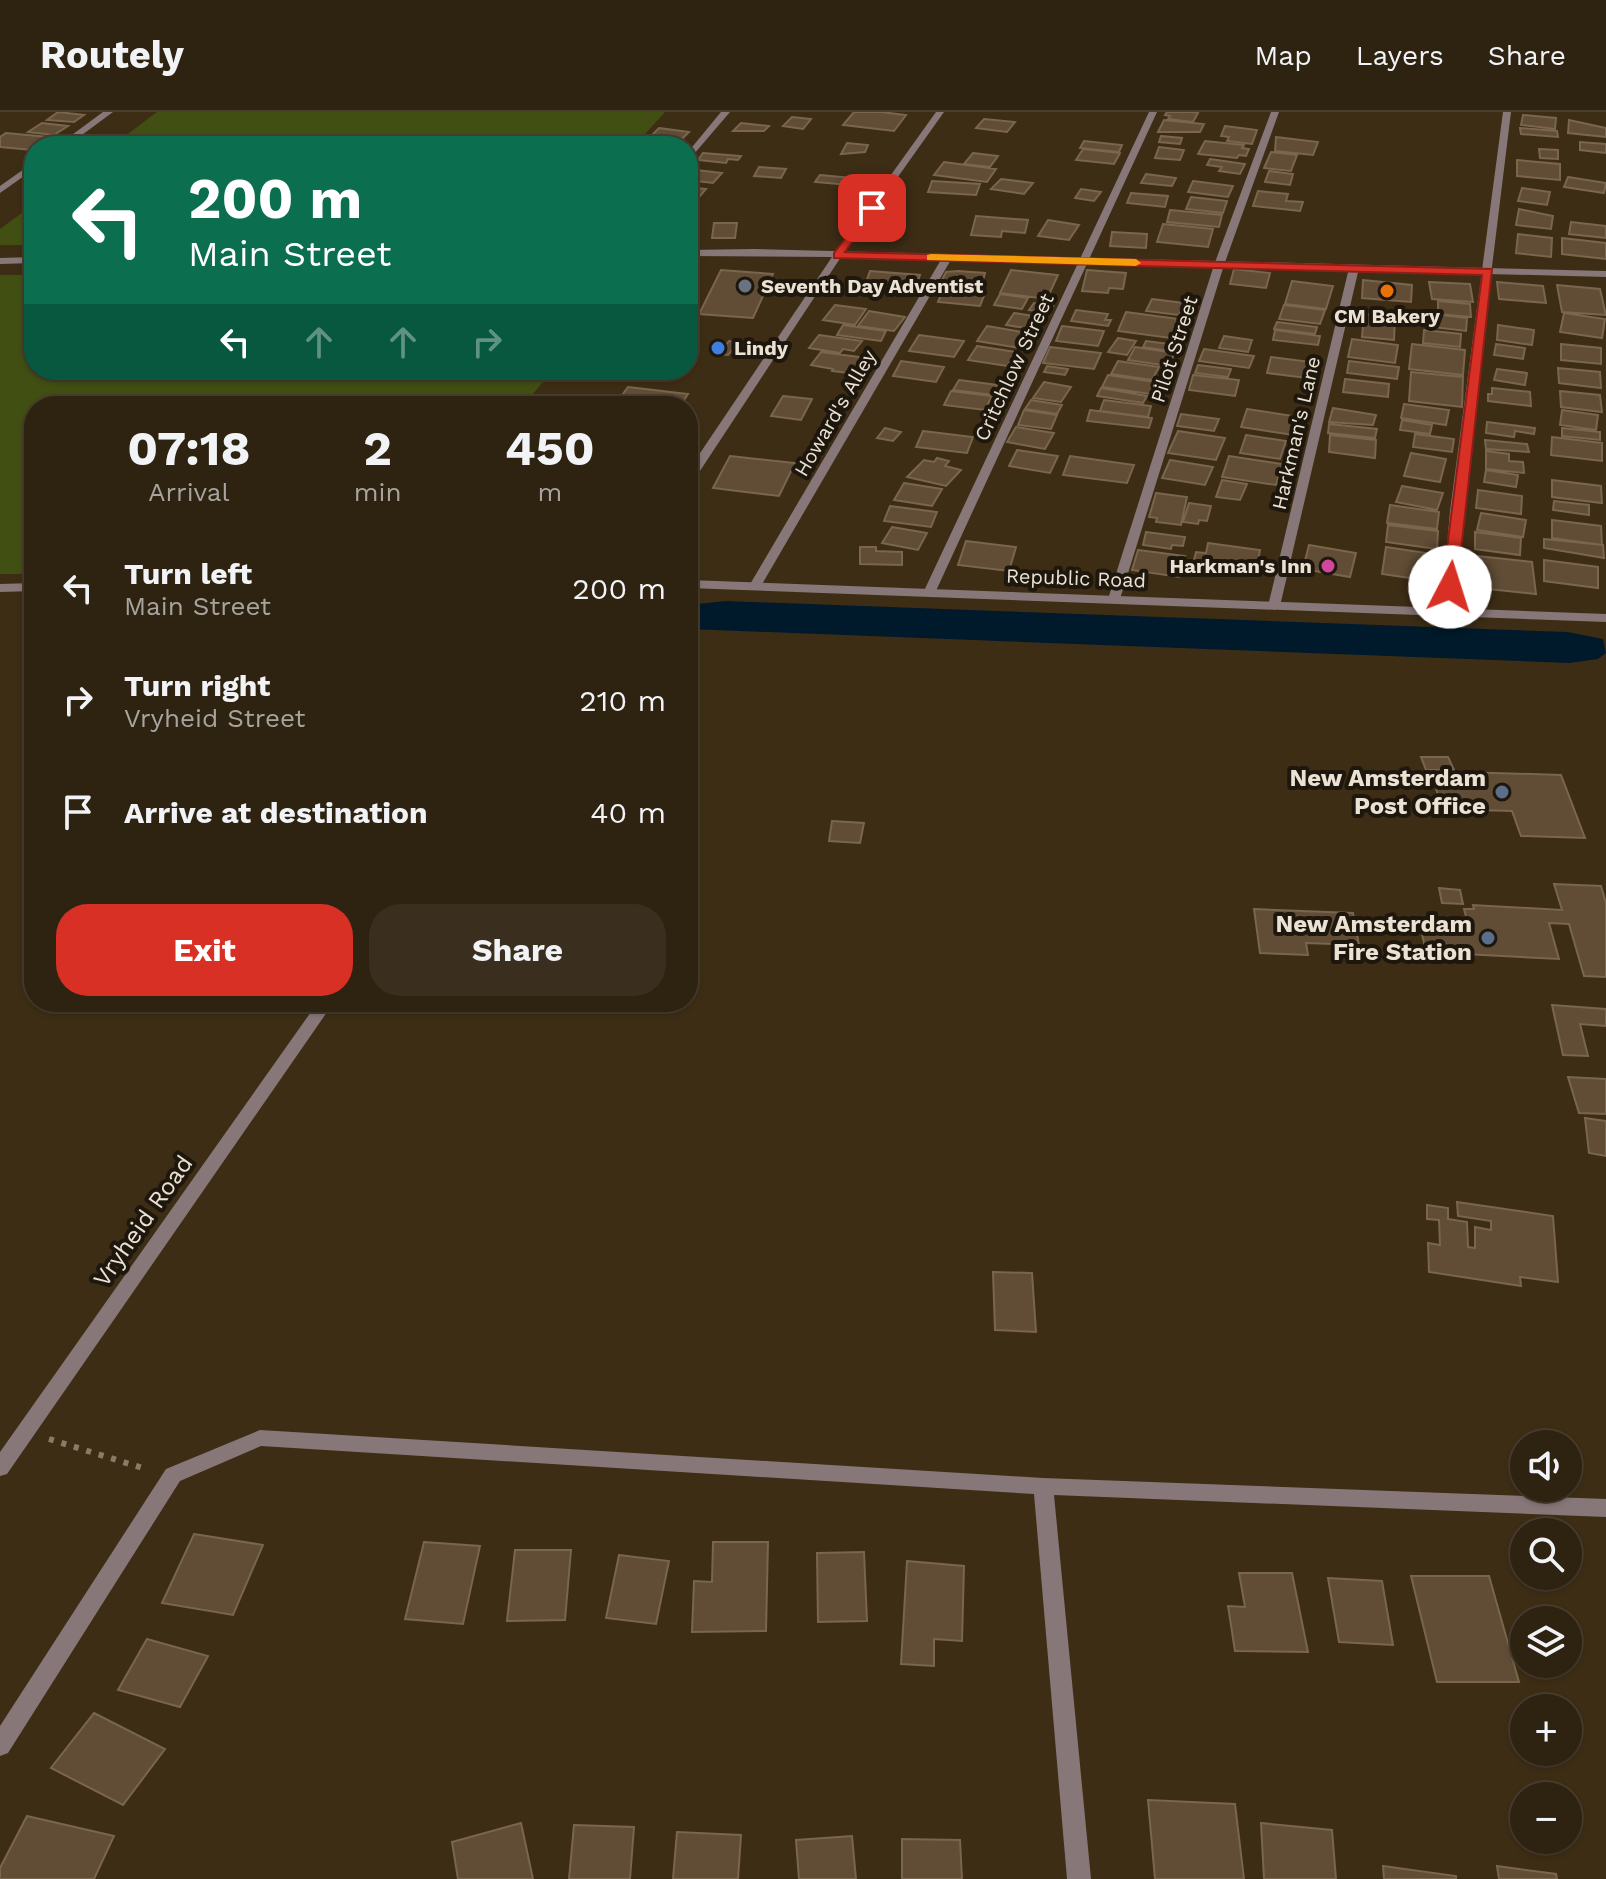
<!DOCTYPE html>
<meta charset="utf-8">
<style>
:root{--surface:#2e2210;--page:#3a2f1e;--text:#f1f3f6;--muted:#a7a49f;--line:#493f30;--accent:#d93025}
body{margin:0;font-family:"Work Sans",sans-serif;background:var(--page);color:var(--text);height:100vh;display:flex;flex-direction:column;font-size:30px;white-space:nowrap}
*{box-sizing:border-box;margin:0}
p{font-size:26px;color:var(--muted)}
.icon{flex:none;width:44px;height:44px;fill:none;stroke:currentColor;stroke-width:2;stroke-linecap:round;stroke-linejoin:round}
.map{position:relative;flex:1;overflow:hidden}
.sheet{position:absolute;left:24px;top:284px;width:674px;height:616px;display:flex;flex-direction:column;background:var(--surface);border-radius:32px;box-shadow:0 2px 6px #0004,0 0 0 2px var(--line)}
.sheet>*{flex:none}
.banner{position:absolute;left:24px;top:24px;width:674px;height:244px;border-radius:32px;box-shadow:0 2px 6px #0004,0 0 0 2px var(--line);background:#0b6e4f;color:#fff;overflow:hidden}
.tools{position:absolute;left:1510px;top:1318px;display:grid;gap:16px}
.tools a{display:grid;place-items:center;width:72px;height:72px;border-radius:50%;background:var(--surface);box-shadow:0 2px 6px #0004,0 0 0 2px var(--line);font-size:40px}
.pin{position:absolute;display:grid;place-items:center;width:68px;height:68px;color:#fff;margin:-34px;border-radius:16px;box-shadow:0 4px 12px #0006}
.me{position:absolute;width:88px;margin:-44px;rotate:5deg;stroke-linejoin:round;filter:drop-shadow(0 0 6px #0008)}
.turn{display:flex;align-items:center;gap:28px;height:168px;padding:0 32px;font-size:36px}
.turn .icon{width:104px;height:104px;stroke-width:2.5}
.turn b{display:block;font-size:56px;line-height:68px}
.lanes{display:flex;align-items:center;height:76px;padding:0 32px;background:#0003;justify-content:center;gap:40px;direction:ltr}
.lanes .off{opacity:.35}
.eta{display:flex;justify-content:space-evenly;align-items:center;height:136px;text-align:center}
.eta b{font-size:48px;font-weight:700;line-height:56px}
.action{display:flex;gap:16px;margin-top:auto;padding:16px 32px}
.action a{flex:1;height:92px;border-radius:32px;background:var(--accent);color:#fff;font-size:32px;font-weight:700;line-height:92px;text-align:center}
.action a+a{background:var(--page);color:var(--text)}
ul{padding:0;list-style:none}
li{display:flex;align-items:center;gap:24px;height:112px;padding:0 32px}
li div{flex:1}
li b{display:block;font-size:30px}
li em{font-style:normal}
header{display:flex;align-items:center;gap:48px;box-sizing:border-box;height:112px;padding:0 40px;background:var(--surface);border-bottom:2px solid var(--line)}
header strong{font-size:38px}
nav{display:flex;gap:44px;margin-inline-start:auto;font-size:28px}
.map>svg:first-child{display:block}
</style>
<header>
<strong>Routely</strong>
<nav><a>Map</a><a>Layers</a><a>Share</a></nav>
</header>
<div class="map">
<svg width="1606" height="1767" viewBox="0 0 1606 1767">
<rect width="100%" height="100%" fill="#3d2d15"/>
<!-- green -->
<path fill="#414f13" d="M 157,0 L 665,0 L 634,34 L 112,34 Z
M 34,92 L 34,133 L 0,133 L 0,117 Z
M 0,163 L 34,163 L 34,258 L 553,258 L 523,294 L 34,294 L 34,462 L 0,462 Z"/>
<!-- water -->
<path fill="#001a2b" d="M 726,489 L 1568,520 L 1603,527 L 1606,541 L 1598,547 L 1569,551 L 688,517 L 688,493 Z"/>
<!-- building -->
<path fill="#614d36" stroke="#7a654d" stroke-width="2" d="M 58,0 L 84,3 L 74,10 L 47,8 Z
M 854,0 L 881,0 L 906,3 L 894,19 L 843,13 Z
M 1167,0 L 1192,0 L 1198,1 L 1193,10 L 1168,7 L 1170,4 L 1165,3 Z
M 1523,3 L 1556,6 L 1555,17 L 1521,13 Z
M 792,5 L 811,7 L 803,17 L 783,14 Z
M 984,7 L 1015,10 L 1007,20 L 976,16 Z
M 1164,8 L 1204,12 L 1200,20 L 1158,20 Z
M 1569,8 L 1606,16 L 1606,25 L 1568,21 Z
M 42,11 L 68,14 L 54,23 L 28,20 Z
M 741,11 L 769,14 L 764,19 L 733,19 Z
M 1225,14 L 1257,18 L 1252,32 L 1227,29 L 1229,25 L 1221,24 Z
M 659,16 L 689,20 L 680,29 L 649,26 Z
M 1520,16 L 1557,19 L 1558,25 L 1521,22 Z
M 6,21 L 49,25 L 32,38 L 0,35 L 0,25 Z
M 1161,24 L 1182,26 L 1180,32 L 1159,30 Z
M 1276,25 L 1318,30 L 1313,43 L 1275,39 Z
M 1084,29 L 1122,33 L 1119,40 L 1080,36 Z
M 1205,29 L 1244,33 L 1242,36 L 1249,37 L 1246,44 L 1239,43 L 1237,46 L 1198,42 Z
M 1580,30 L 1606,32 L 1606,41 L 1580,38 Z
M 847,31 L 868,33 L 865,40 L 841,42 Z
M 1159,35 L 1184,38 L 1180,48 L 1155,46 Z
M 1083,37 L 1120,41 L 1114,52 L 1076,48 Z
M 1539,37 L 1558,38 L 1558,47 L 1540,46 Z
M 1271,40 L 1297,43 L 1291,59 L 1264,56 Z
M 703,41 L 741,44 L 738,48 L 728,47 L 726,51 L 698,48 Z
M 973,41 L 998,44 L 990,55 L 964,52 Z
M 1210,47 L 1245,52 L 1240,62 L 1219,59 L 1222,55 L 1207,53 Z
M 1517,48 L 1560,52 L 1560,68 L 1517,64 Z
M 944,50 L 996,57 L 987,70 L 934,63 Z
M 759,55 L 786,57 L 781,66 L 754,64 Z
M 688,57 L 722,61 L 713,71 L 688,68 Z
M 1269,59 L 1293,62 L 1290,73 L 1265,70 Z
M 1146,62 L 1176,66 L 1172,74 L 1141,71 Z
M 820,63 L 853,66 L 849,73 L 815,70 Z
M 1568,65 L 1606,71 L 1604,81 L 1564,75 Z
M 1001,67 L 1033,71 L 1024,82 L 991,77 Z
M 932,69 L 980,72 L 976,83 L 928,80 Z
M 1193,69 L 1233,74 L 1228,85 L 1188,80 Z
M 688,75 L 706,77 L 694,91 L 688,90 Z
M 1522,76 L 1550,80 L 1547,93 L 1518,89 Z
M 1081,77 L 1101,80 L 1094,89 L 1075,86 Z
M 1258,79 L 1288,82 L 1286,89 L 1303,90 L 1300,99 L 1253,94 Z
M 1131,81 L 1168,84 L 1165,95 L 1127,91 Z
M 1191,85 L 1227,89 L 1223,101 L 1186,97 Z
M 1519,97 L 1553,104 L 1551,117 L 1516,113 Z
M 1170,98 L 1222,103 L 1219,115 L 1167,110 Z
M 976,104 L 1028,108 L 1025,121 L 1002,119 L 1001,125 L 971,123 Z
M 1048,108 L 1079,113 L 1069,128 L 1038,124 Z
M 1571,110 L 1606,114 L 1606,126 L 1569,122 Z
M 714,111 L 737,111 L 735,126 L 712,126 Z
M 1163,112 L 1213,117 L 1208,135 L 1157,130 Z
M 1112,120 L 1147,122 L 1146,136 L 1110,134 Z
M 1518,122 L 1552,126 L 1551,145 L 1516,141 Z
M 1562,126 L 1606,131 L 1606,147 L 1562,142 Z
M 1234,157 L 1270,161 L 1266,176 L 1230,172 Z
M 721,158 L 773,162 L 753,206 L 699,202 Z
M 1011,158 L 1058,163 L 1047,187 L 1000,181 Z
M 1087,158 L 1126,161 L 1123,177 L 1109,176 L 1108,181 L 1082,179 Z
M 870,159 L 920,163 L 913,183 L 894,182 L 896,176 L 865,173 Z
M 958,159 L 985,161 L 981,176 L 953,173 L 954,169 L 942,168 L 946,160 Z
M 1363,168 L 1412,173 L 1411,190 L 1362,186 Z
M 1292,169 L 1333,174 L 1326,197 L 1285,192 Z
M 1429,170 L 1470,172 L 1473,190 L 1432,187 Z
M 1497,170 L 1543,174 L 1546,191 L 1499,187 Z
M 1557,173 L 1600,177 L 1606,203 L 1562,200 Z
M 944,176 L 985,181 L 980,194 L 938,190 Z
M 1000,182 L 1028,186 L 1022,197 L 994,193 Z
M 1152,187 L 1184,191 L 1179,203 L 1146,199 Z
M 1438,189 L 1470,192 L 1471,205 L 1438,202 Z
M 1034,191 L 1053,194 L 1048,201 L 1029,198 Z
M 835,193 L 866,197 L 855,213 L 823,208 Z
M 1284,193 L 1325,198 L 1320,212 L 1279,207 Z
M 1076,198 L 1108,202 L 1105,208 L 1111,208 L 1108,214 L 1071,209 Z
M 869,199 L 905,205 L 894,219 L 858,214 Z
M 1126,200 L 1186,208 L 1178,227 L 1118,219 Z
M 1417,200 L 1467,206 L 1466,219 L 1415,213 Z
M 1014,201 L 1046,206 L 1038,218 L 1006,213 Z
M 1564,201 L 1605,207 L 1602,226 L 1560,220 Z
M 1364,202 L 1395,205 L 1394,228 L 1362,225 Z
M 1277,210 L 1317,215 L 1315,222 L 1274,217 Z
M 843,213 L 886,219 L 881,229 L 837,223 Z
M 1498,213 L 1534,218 L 1532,233 L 1497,228 Z
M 987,214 L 1028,221 L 1019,236 L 977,229 Z
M 1062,214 L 1104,219 L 1098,234 L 1056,229 Z
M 1275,218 L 1320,224 L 1318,233 L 1273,228 Z
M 1424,218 L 1461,222 L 1460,235 L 1423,231 Z
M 819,223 L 862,229 L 854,239 L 843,237 L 840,241 L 809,236 Z
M 919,223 L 964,229 L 954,245 L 909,239 Z
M 1224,224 L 1252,228 L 1248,240 L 1219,236 Z
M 1118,226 L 1136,229 L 1127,243 L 1108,240 Z
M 1352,227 L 1398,233 L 1395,251 L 1348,245 Z
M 729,229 L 739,231 L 728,243 L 718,242 Z
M 1146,229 L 1177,233 L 1175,240 L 1143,235 Z
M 1412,232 L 1465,238 L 1463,263 L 1409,257 Z
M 1496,232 L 1525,236 L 1523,247 L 1494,243 Z
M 1561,232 L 1601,236 L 1601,252 L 1561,248 Z
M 977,234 L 1016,240 L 1007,254 L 968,248 Z
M 1050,235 L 1101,241 L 1094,257 L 1043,251 Z
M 1135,235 L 1175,241 L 1168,254 L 1128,248 Z
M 1204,237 L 1254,244 L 1249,256 L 1199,249 Z
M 821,240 L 867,246 L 856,262 L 832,259 L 833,257 L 811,253 Z
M 1271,245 L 1311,250 L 1307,266 L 1267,261 Z
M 901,249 L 944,255 L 936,270 L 893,264 Z
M 1118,249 L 1159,255 L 1152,268 L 1111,262 Z
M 1349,249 L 1399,255 L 1397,267 L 1347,261 Z
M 1198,253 L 1231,257 L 1228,265 L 1195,261 Z
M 1047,254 L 1068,257 L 1065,263 L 1044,260 Z
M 1558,256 L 1600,260 L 1601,276 L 1559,271 Z
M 1497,257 L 1527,261 L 1525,273 L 1494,268 Z
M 1411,260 L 1463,265 L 1462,295 L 1409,289 Z
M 1108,263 L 1156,270 L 1150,282 L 1102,275 Z
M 1193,263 L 1239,268 L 1235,284 L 1189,278 Z
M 1345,267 L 1389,272 L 1388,285 L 1343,280 Z
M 959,268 L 998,273 L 993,283 L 953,278 Z
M 1044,270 L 1071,275 L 1061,290 L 1033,286 Z
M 628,275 L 688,282 L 680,294 L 617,290 Z
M 1101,276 L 1147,284 L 1143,291 L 1097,284 Z
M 1492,276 L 1530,280 L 1531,294 L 1488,289 L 1488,282 L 1492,282 Z
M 951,279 L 992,284 L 985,298 L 944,293 Z
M 1560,279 L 1600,283 L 1602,300 L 1561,295 Z
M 783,284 L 812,287 L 801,308 L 771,304 Z
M 1031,288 L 1062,293 L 1057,302 L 1025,297 Z
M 1104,288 L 1151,294 L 1148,305 L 1100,299 Z
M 1404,292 L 1449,298 L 1446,313 L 1401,306 Z
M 1333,296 L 1376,303 L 1373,313 L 1329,310 Z
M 1247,297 L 1299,305 L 1293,323 L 1241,315 Z
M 1024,298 L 1057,303 L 1051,317 L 1018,313 Z
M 1090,298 L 1152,306 L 1149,316 L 1087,309 Z
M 1562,298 L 1598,303 L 1596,318 L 1560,313 Z
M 1181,302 L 1219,307 L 1214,319 L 1177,314 Z
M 1402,308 L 1432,313 L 1430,322 L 1400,318 Z
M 1487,310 L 1535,316 L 1534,322 L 1515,319 L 1514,325 L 1486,321 Z
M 1329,312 L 1377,317 L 1375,326 L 1328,321 Z
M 1016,315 L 1054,321 L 1045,337 L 1007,330 Z
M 885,316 L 901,320 L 893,329 L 877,326 Z
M 1562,316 L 1600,320 L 1600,328 L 1562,324 Z
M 923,319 L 973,325 L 967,341 L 916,335 Z
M 1178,319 L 1225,326 L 1216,348 L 1168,341 Z
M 1415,322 L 1454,327 L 1452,340 L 1413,335 Z
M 1246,323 L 1286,329 L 1280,347 L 1240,341 Z
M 1330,323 L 1376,328 L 1375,346 L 1329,340 Z
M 1552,325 L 1602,331 L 1602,349 L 1551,343 Z
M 1485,328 L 1527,332 L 1529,340 L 1486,337 Z
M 1017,338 L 1058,344 L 1050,361 L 1009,354 Z
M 1486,339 L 1509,342 L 1509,349 L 1523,350 L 1524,361 L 1486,357 Z
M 1411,341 L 1446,347 L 1440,370 L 1404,364 Z
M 730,344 L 795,351 L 779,384 L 713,376 Z
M 1070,344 L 1134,353 L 1127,371 L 1063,363 Z
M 1229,344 L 1282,352 L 1276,373 L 1222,365 Z
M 937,346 L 949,349 L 945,354 L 961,358 L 946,374 L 907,365 L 924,348 L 934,350 Z
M 1170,348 L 1213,355 L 1205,373 L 1162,366 Z
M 1486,358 L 1518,363 L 1516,375 L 1484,370 Z
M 1222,368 L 1247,372 L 1240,388 L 1216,385 Z
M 1552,368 L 1601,374 L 1602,391 L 1552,385 Z
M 904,371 L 942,377 L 932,394 L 894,388 Z
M 1402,374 L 1443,381 L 1437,398 L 1396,390 Z
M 1478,378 L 1522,384 L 1521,402 L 1476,396 Z
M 1156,381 L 1187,385 L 1181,413 L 1156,410 L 1157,406 L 1149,405 Z
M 1554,389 L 1589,393 L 1589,403 L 1553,398 Z
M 1189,391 L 1211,394 L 1207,409 L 1199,408 L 1198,412 L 1183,410 Z
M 1390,393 L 1439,400 L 1437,417 L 1387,411 Z
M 890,394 L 937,400 L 931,415 L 884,409 Z
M 1481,401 L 1526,408 L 1523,425 L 1477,418 Z
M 1552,408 L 1601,414 L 1602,433 L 1552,426 Z
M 1388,413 L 1438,419 L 1437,437 L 1386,430 Z
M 892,415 L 927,421 L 918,438 L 882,431 Z
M 1146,420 L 1185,425 L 1183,434 L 1172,433 L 1171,437 L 1143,433 Z
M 1475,420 L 1521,426 L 1520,443 L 1475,437 Z
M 1544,427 L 1603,433 L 1604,446 L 1544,436 Z
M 966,429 L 1016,435 L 1009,459 L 958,453 Z
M 1208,431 L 1260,438 L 1256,460 L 1193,452 L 1196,440 L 1206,441 Z
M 1309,433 L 1356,441 L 1350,465 L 1303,457 Z
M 860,435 L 876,435 L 876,439 L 902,440 L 902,453 L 860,452 Z
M 1386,435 L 1433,442 L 1431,469 L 1382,462 Z
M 1138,438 L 1185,444 L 1179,465 L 1132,458 Z
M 1468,443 L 1532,450 L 1536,482 L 1469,475 Z
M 1544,448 L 1598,455 L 1598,476 L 1544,469 Z
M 1421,645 L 1448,645 L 1454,658 L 1426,658 Z
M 1431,659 L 1561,663 L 1585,726 L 1521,724 L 1512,699 L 1442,697 Z
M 832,709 L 864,711 L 860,731 L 829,729 Z
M 1554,772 L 1601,774 L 1606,791 L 1606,865 L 1584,864 L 1569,812 L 1549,811 L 1559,847 L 1426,840 L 1419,809 L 1468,812 L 1464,797 L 1474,797 L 1473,793 L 1562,798 Z
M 1439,776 L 1460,778 L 1463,792 L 1442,791 Z
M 1254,797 L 1353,801 L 1359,833 L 1306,831 L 1308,843 L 1260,841 Z
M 1552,893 L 1606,897 L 1606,914 L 1580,912 L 1588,944 L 1563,943 Z
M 1568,965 L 1606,967 L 1606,1002 L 1579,1001 Z
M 1585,1006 L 1606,1009 L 1606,1044 L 1589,1041 Z
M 1457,1090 L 1553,1104 L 1558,1170 L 1520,1165 L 1521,1174 L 1429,1160 L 1428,1131 L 1440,1133 L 1439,1108 L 1427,1107 L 1427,1093 L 1448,1096 L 1448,1107 L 1467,1110 L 1468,1135 L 1475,1136 L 1475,1115 L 1491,1118 L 1491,1109 L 1458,1104 Z
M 993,1160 L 1032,1161 L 1036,1220 L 995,1218 Z
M 194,1422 L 263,1433 L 233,1503 L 162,1491 Z
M 424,1430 L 480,1434 L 463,1512 L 405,1507 Z
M 713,1430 L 768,1430 L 766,1519 L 692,1520 L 694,1469 L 712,1470 Z
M 515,1438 L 571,1438 L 565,1508 L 507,1509 Z
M 864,1440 L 867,1509 L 818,1510 L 817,1441 Z
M 619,1443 L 669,1449 L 656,1512 L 606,1506 Z
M 907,1449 L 964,1454 L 962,1529 L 934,1527 L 934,1554 L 901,1552 Z
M 1239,1461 L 1292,1461 L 1308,1540 L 1235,1539 L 1228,1494 L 1245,1495 Z
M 1411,1464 L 1489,1464 L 1519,1570 L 1437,1570 Z
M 1328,1466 L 1382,1469 L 1393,1533 L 1339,1530 Z
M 147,1527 L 208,1544 L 180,1595 L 118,1578 Z
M 94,1601 L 165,1637 L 123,1693 L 51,1656 Z
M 1148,1688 L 1235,1692 L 1244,1767 L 1155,1767 Z
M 27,1704 L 114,1724 L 94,1767 L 0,1767 L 0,1756 Z
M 521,1711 L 533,1767 L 458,1767 L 452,1730 Z
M 1261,1711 L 1332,1718 L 1336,1767 L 1264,1767 Z
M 574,1713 L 634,1715 L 630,1767 L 569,1767 Z
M 677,1720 L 741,1723 L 738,1767 L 673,1767 Z
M 852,1724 L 856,1767 L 799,1767 L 796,1728 Z
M 902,1727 L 960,1728 L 962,1767 L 902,1767 Z
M 1383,1754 L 1456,1764 L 1456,1767 L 1384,1767 Z
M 1497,1754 L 1556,1762 L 1557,1767 L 1499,1767 Z"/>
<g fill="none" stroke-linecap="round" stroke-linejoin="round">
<!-- path -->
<path stroke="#887b67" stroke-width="6" stroke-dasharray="5 8" stroke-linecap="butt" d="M 49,1327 L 146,1357"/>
<!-- minor -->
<path fill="#877779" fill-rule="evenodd" d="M 103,0 L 113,0 L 67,34 L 57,34 Z
M 721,0 L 730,0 L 688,49 L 688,40 Z
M 936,0 L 944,0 L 841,145 L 835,145 L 835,141 Z
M 1149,0 L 1157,0 L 935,481 L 933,484 L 925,484 L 923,481 Z
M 1271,0 L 1279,0 L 1224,153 L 1120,487 L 1114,491 L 1110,490 L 1108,487 L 1214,153 Z
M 1503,0 L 1511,0 L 1462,399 L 1453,500 L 1447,504 L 1441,500 L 1450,399 Z
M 34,50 L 34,57 L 0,81 L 0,74 Z
M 947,143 L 952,146 L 761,474 L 755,478 L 751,477 L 749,474 L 942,146 Z
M 1354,153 L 1359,156 L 1280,494 L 1274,498 L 1268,494 L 1349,156 Z
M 34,471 L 34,479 L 0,480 L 0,472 Z
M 260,1318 L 1043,1366 L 1606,1387 L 1606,1405 L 1054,1383 L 1091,1767 L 1067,1767 L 1034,1382 L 261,1334 L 180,1369 L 8,1641 L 0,1644 L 0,1614 L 166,1357 Z"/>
<!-- tertiary -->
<path fill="#877779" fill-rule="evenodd" d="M 754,137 L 1606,159 L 1606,165 L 841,145 L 694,368 L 688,371 L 688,359 L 832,145 L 688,144 L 688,138 Z
M 34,145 L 34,151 L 0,152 L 0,146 Z
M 688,468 L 1606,502 L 1606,510 L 688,476 Z
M 318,890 L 334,890 L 7,1362 L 0,1364 L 0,1340 Z"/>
</g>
<!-- route -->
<path fill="#d93025" stroke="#8d1f18" stroke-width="2" d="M 872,92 L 877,96 L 845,140 L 1492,157 L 1457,475 L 1450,479 L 1442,475 L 1482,163 L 834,146 L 834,141 Z"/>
<!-- slow -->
<path fill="#f59e0b" d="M 931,142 L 1136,147 L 1141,151 L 1136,154 L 927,148 L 927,143 Z"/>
<!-- markers -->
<circle fill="#6b7280" stroke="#1e170d" stroke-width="3" cx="745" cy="174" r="8"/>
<circle fill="#e8710a" stroke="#1e170d" stroke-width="3" cx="1387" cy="179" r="8"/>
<circle fill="#3f7fe0" stroke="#1e170d" stroke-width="3" cx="718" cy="236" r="8"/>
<circle fill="#d1479c" stroke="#1e170d" stroke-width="3" cx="1328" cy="454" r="8"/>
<g fill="#5c6f8a" stroke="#1e170d" stroke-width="3">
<circle cx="1502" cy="680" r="8"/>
<circle cx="1488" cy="826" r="8"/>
</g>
<g text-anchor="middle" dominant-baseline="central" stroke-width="8" stroke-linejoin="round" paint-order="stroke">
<!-- far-poi labels -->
<g font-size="20" font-weight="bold" fill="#ece2d4" stroke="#1e170d" text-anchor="start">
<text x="761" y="174">Seventh Day Adventist</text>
<text x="1387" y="204" text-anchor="middle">CM Bakery</text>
<text x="734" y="236">Lindy</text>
<text x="1312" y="454" text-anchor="end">Harkman's Inn</text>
</g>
<!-- far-street labels -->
<g font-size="20" fill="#ece2d4" stroke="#1e170d">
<text transform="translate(1174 237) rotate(-72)">Pilot Street</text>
<text transform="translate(1014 255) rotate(-65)">Critchlow Street</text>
<text transform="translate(835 301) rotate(-60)">Howard's Alley</text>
<text transform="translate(1296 321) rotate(-77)">Harkman's Lane</text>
<text transform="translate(1076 466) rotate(2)">Republic Road</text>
</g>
<!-- poi labels -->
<g font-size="24" font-weight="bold" fill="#ece2d4" stroke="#1e170d" text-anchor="end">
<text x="1486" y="666">New Amsterdam<tspan x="1486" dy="28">Post Office</tspan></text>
<text x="1472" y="812">New Amsterdam<tspan x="1472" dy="28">Fire Station</tspan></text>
</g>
<!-- street labels -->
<g font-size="24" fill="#ece2d4" stroke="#1e170d">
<text transform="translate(143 1109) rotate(-55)">Vryheid Road</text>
</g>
</g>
</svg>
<div class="tools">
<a><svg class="icon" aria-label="sound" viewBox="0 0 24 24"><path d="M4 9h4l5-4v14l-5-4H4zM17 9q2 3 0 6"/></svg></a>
<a><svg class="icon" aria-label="search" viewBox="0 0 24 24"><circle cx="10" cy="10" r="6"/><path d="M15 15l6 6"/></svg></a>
<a><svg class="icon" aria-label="layers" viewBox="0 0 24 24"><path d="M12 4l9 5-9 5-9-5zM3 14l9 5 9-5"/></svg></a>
<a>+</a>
<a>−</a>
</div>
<div class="pin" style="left:872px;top:96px;background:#d93025"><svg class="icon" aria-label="arrive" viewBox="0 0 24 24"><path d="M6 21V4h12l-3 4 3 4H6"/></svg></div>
<svg class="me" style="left:1450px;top:475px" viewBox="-20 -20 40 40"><circle r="19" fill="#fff"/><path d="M0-13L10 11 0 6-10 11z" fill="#d93025"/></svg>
<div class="banner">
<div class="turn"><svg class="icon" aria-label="left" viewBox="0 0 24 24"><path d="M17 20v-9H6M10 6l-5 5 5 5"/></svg><div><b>200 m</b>Main Street</div></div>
<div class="lanes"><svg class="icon" aria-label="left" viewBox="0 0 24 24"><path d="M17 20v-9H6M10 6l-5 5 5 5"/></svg><svg class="icon off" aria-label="ahead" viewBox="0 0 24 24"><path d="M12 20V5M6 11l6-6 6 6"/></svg><svg class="icon off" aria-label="ahead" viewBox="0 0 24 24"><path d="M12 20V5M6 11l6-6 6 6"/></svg><svg class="icon off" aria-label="right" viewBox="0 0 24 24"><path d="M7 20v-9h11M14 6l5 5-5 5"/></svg></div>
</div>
<section class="sheet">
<div class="eta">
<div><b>07:18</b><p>Arrival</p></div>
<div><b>2</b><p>min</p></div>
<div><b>450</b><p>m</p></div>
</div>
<ul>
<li><svg class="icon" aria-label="left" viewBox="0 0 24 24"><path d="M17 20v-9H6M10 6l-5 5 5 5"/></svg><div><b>Turn left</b><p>Main Street</p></div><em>200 m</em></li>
<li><svg class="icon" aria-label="right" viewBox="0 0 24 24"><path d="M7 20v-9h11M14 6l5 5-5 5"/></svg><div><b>Turn right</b><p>Vryheid Street</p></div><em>210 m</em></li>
<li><svg class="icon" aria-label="arrive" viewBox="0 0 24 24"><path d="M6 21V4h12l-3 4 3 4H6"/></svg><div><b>Arrive at destination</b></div><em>40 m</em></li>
</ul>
<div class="action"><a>Exit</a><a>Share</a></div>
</section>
</div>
